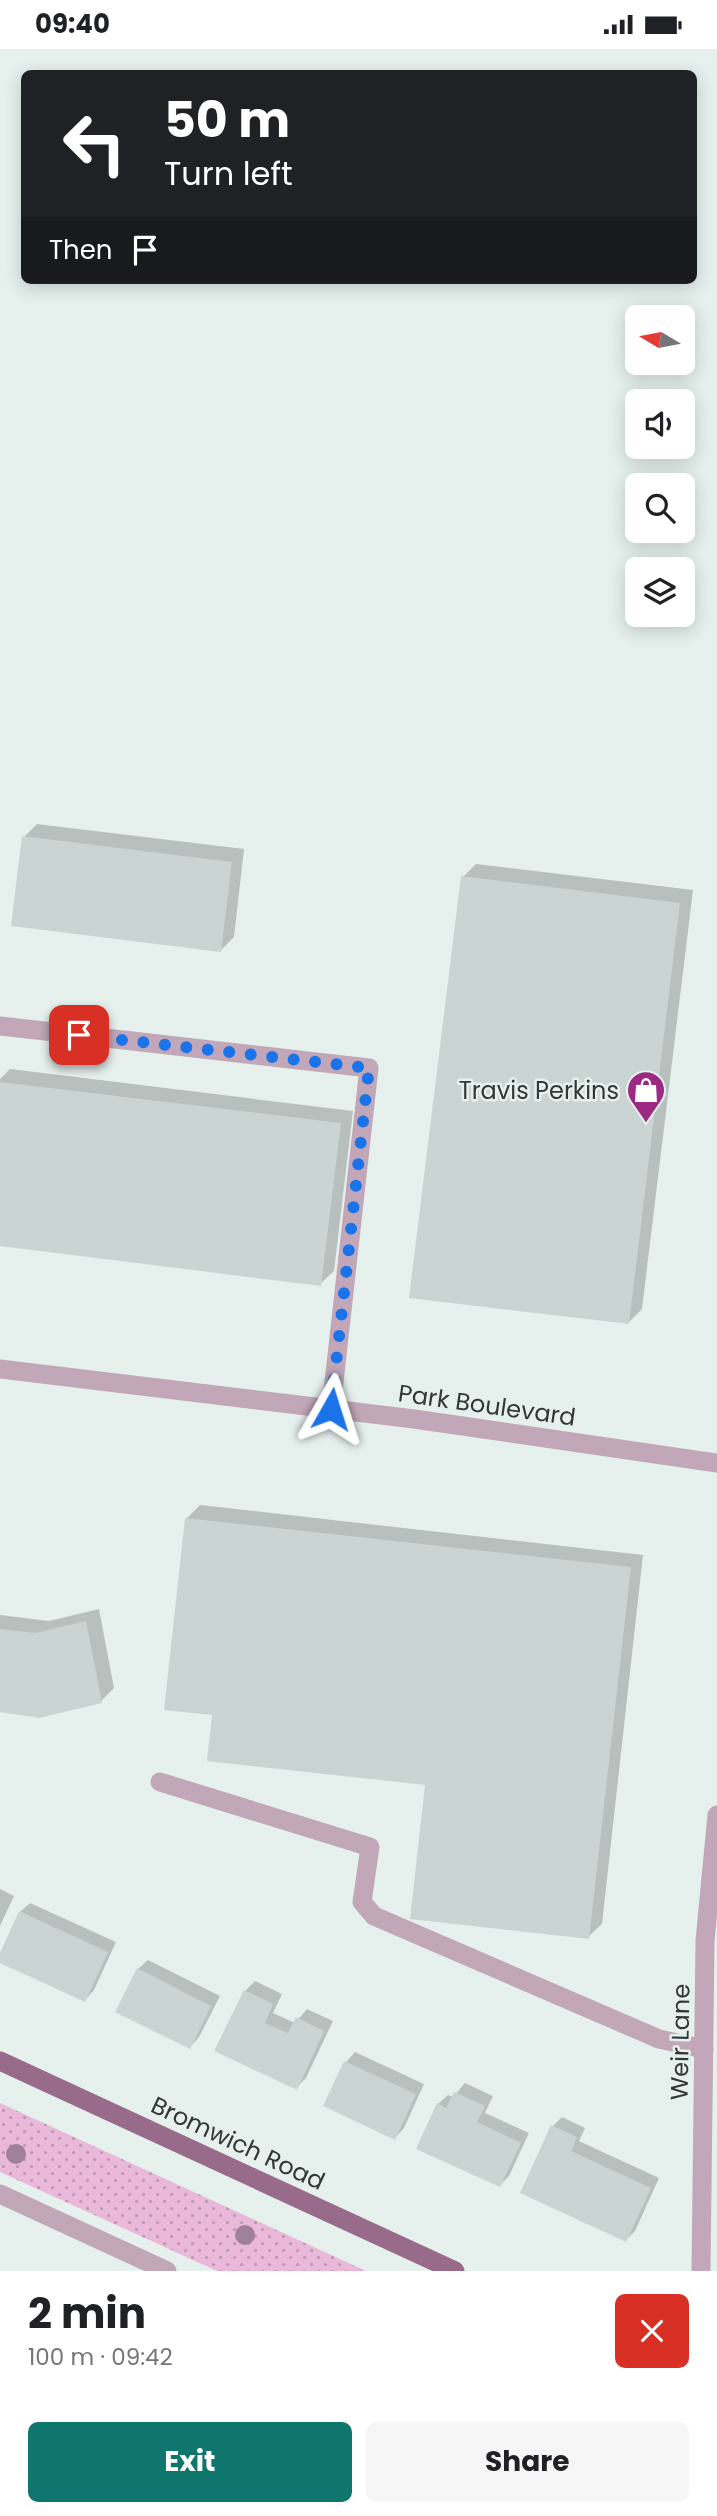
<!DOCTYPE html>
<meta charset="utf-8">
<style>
:root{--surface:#fff;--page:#f6f6f6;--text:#202124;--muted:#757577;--accent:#0f766e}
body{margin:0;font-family:Poppins,sans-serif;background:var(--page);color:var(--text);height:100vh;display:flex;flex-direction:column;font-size:26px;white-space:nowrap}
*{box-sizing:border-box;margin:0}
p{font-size:23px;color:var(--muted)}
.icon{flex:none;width:38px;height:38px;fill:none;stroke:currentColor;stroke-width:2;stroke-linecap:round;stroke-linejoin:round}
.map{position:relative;height:2222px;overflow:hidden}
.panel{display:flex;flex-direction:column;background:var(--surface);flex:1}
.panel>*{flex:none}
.banner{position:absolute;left:21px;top:21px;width:676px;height:214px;border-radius:10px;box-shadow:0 4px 18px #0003;background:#202124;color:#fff;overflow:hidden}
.needle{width:46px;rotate:280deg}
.controls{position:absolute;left:625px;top:256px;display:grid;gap:14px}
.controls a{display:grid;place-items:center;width:70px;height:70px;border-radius:10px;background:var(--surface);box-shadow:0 4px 18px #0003;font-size:35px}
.pin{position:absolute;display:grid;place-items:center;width:60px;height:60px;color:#fff;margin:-30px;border-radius:14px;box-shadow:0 4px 10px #0006}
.me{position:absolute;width:77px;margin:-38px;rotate:6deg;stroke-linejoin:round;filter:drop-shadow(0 0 5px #0008)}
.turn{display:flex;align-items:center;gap:24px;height:147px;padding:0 28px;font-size:32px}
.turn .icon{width:91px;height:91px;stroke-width:2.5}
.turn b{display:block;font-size:49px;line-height:60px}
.then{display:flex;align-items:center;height:66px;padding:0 28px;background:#0003;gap:14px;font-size:26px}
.round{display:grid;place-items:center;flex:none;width:74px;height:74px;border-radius:10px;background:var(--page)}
.head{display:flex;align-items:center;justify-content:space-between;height:119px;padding:0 28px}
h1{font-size:42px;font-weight:700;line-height:52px}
.primary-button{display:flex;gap:14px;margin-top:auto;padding:14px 28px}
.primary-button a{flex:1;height:80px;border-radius:10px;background:var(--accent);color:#fff;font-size:28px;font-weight:700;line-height:80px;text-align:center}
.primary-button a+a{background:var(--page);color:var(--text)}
.status{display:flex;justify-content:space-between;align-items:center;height:49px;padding:0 35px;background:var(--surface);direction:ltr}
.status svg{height:19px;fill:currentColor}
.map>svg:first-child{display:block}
</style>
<div class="status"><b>09:40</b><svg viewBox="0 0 49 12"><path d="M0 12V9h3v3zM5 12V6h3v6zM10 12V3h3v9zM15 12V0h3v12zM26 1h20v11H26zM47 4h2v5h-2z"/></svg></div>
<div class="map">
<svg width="717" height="2222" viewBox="0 0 717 2222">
<defs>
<pattern id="grass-dots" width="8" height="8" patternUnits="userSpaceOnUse" patternTransform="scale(1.75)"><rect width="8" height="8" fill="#eab9da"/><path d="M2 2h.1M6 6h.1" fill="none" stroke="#be97b2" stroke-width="1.8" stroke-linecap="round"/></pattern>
</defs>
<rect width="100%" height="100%" fill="#e6f1ee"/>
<!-- grass -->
<path fill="url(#grass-dots)" d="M 0,2054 L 366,2222 L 217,2222 L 0,2123 Z"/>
<!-- shadow -->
<path fill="#0003" d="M 37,775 L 244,800 L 234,888 L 221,901 L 24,788 Z
M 476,815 L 693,841 L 642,1260 L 629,1273 L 463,828 Z
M 10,1020 L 353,1062 L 334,1222 L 320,1235 L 0,1196 L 0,1030 Z
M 200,1456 L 643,1506 L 602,1875 L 588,1888 L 427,1734 L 214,1665 L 187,1469 Z
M 99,1560 L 114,1639 L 101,1652 L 0,1661 L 0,1566 L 49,1572 Z
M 0,1840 L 14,1847 L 0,1877 Z
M 30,1854 L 116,1893 L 94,1941 L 85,1951 L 0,1912 L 20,1863 Z
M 148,1911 L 220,1947 L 199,1988 L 190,1998 L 138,1920 Z
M 255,1932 L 282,1945 L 273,1964 L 295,1974 L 307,1960 L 333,1972 L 306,2029 L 296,2039 L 245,1942 Z
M 355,2003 L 424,2035 L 404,2079 L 395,2089 L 326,2057 L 346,2013 Z
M 465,2034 L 493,2047 L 485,2064 L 529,2084 L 509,2127 L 500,2136 L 438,2055 L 448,2046 L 453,2048 Z
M 562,2068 L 585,2079 L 579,2092 L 659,2129 L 635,2182 L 626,2191 L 553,2077 Z"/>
<!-- building -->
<path fill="#cad4d2" d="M 22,787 L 232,813 L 221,903 L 11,877 Z
M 461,827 L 680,854 L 629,1275 L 409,1249 Z
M 0,1033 L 341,1074 L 321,1237 L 0,1197 Z
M 185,1469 L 631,1518 L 589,1890 L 410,1870 L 425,1736 L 207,1712 L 212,1666 L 164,1661 Z
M 86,1572 L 102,1654 L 39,1669 L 0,1663 L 0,1580 L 35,1584 Z
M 19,1862 L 108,1903 L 85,1953 L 0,1914 L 0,1904 Z
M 137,1919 L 211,1957 L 190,2000 L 115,1963 Z
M 244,1941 L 273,1955 L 265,1974 L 288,1984 L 296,1968 L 324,1982 L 297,2041 L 214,2002 Z
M 344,2012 L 416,2045 L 395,2091 L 323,2057 Z
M 454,2043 L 485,2057 L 477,2073 L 521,2094 L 500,2138 L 416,2100 L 437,2054 L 446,2059 Z
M 551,2076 L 577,2088 L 571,2102 L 651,2139 L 626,2193 L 520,2144 Z"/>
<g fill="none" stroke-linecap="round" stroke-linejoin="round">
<!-- service -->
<path stroke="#c1a7b8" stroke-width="19" d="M 0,977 L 369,1019 L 331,1360
M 160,1733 L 370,1798 L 362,1853 L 374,1867 L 659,1990 L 704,2000"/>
<!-- minor -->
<path stroke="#c1a7b8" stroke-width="19" d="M 0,1320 L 414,1370 L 717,1414
M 0,2145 L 167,2222
M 701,2222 L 705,1892 L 717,1766"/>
<!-- primary -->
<path stroke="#986b8a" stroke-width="19" d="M 0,2012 L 455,2222"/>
</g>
<!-- trees -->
<g fill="#a0819b">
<circle cx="16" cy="2105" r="10"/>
<circle cx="245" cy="2186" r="10"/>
</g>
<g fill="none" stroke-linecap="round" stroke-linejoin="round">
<!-- route -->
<path stroke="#1a73e8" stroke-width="12" stroke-dasharray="0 21.6" d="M 79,986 L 369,1019 L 331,1360"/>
</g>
<!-- icons -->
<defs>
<symbol id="shop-pin" viewBox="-11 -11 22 30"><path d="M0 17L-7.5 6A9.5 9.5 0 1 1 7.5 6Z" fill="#9d2984" stroke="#e6f1ee"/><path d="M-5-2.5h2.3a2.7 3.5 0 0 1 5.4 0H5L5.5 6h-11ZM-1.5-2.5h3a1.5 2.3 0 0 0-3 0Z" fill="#fff"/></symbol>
</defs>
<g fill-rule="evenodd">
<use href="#shop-pin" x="624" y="1019" width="44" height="60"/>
</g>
<g text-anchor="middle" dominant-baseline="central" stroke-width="5" stroke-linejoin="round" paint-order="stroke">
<!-- poi labels -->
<g font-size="24" fill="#333736" stroke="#e6f1ee" text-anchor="end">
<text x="619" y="1041">Travis Perkins</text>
</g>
<!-- street labels -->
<g font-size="24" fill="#333736" stroke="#e6f1ee">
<text transform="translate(487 1356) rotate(8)">Park Boulevard</text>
<text transform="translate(680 1993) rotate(-89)">Weir Lane</text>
<text transform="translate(238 2094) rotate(25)">Bromwich Road</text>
</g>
</g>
</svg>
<div class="controls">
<a><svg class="needle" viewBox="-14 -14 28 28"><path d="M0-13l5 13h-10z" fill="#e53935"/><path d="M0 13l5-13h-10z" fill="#757577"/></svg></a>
<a><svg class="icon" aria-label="sound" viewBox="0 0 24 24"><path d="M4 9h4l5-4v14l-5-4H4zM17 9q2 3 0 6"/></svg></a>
<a><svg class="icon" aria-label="search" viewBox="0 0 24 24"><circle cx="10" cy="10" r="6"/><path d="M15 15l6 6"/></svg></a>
<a><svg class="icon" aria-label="layers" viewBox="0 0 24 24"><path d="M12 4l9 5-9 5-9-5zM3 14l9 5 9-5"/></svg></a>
</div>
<div class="pin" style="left:79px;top:986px;background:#d93025"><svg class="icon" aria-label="arrive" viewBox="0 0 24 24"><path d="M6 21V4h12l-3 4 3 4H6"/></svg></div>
<svg class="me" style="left:331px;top:1360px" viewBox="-20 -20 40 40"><path d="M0-17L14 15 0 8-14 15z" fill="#1a73e8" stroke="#fff" stroke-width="4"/></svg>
<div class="banner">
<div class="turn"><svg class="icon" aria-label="left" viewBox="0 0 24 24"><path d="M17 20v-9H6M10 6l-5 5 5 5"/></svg><div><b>50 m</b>Turn left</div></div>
<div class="then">Then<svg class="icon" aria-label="arrive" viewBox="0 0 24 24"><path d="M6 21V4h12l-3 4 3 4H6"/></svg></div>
</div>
</div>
<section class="panel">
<div class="head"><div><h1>2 min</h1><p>100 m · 09:42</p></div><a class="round" style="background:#d93025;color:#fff"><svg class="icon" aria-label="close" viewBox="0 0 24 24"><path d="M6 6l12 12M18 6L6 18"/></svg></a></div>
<div class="primary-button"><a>Exit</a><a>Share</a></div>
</section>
